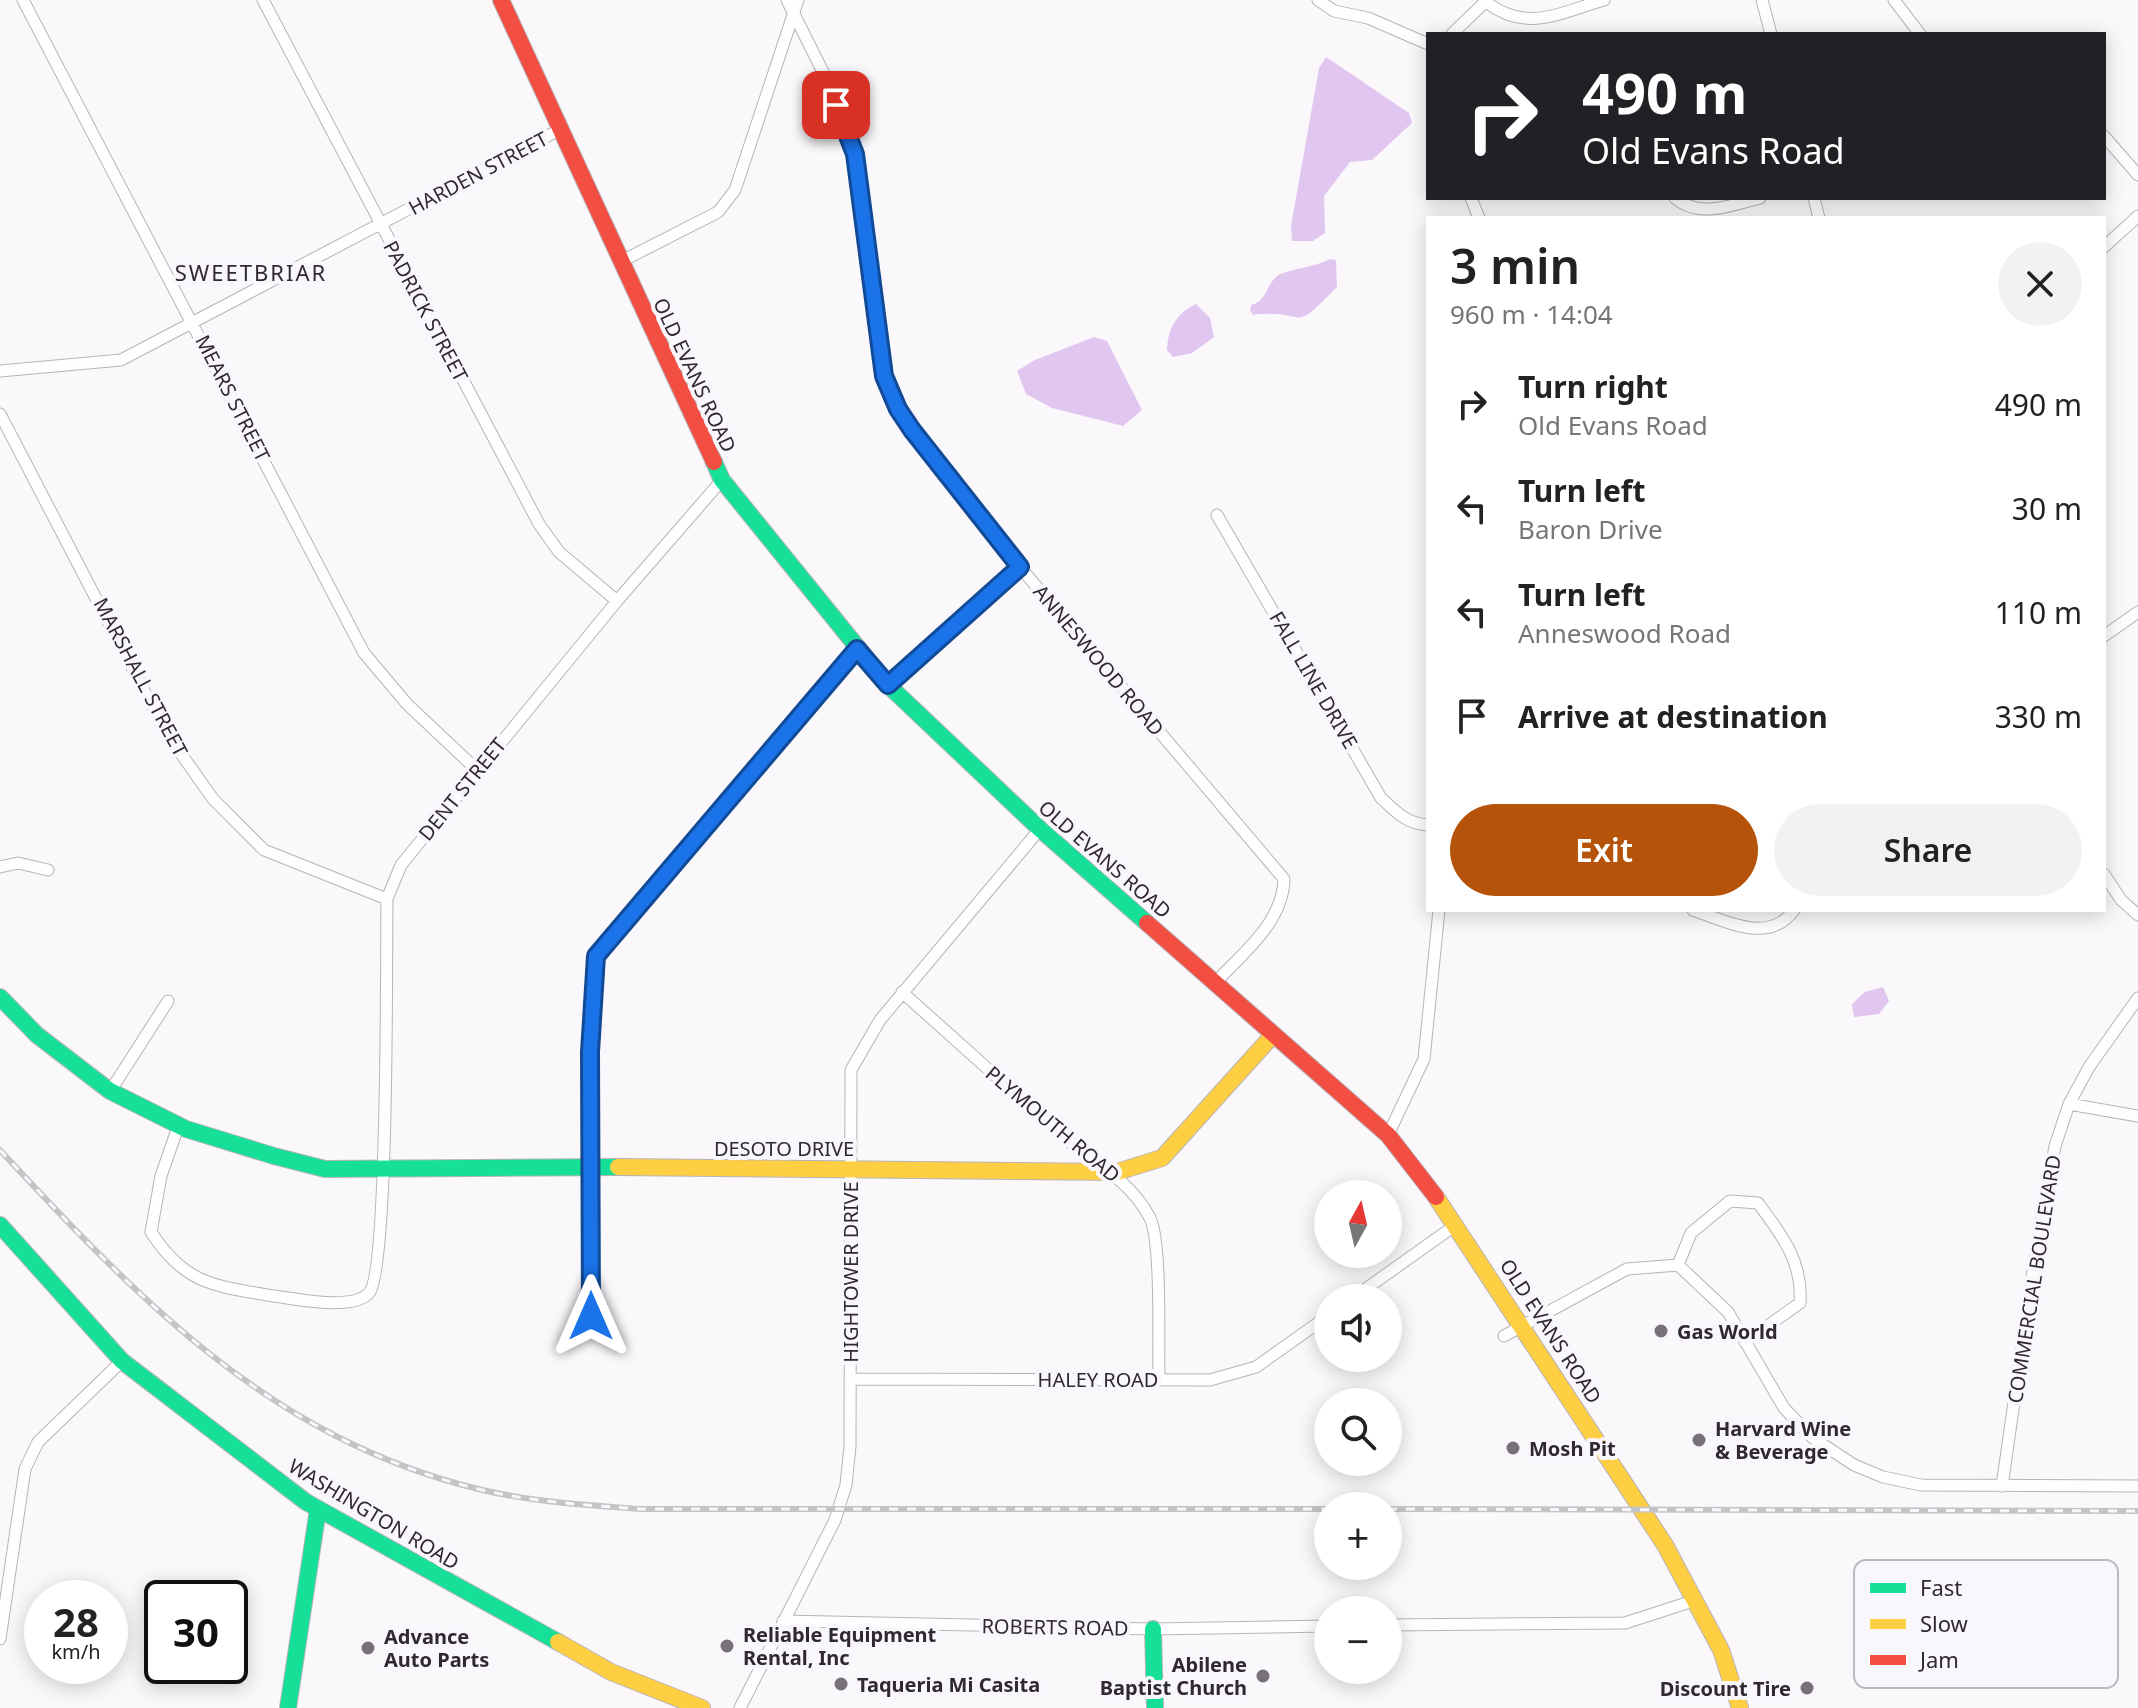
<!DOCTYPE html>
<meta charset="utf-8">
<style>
:root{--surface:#fff;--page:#f2f2f2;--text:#222;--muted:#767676;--accent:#b45309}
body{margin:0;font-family:"Noto Sans",sans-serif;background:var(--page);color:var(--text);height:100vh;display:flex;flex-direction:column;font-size:30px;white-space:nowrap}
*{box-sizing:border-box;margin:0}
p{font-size:26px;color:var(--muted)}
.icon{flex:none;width:44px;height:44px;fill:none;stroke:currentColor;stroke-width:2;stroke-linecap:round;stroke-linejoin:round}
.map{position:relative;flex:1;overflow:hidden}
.panel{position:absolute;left:1426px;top:216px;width:680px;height:696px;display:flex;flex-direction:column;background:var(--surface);border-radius:0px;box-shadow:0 4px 20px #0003}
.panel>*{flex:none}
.hud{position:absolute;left:1426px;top:32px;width:680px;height:168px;border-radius:0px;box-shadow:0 4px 20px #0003;background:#202124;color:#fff;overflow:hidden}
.needle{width:52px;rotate:8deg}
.controls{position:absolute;left:1314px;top:1180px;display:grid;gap:16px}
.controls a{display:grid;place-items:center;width:88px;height:88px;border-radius:50%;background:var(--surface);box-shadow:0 4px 20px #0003;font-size:40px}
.speed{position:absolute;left:24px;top:1580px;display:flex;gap:16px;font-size:40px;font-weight:700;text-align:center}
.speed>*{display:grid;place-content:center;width:104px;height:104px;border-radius:50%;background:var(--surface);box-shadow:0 4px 20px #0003;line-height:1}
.speed small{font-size:20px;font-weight:400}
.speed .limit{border:4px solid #111;border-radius:12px;background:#fff;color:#111}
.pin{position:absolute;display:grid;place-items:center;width:68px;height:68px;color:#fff;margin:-34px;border-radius:16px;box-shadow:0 4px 12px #0006}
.me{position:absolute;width:88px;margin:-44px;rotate:0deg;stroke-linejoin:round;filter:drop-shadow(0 0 6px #0008)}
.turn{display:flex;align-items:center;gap:28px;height:168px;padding:0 24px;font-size:36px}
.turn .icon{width:104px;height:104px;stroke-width:2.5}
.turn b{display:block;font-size:56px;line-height:68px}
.round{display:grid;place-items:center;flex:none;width:84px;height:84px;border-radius:42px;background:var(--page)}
.summary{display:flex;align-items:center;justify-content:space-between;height:136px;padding:0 24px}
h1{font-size:48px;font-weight:600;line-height:60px}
.action{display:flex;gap:16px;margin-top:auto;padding:16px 24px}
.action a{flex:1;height:92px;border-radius:48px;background:var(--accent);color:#fff;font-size:32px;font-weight:600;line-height:92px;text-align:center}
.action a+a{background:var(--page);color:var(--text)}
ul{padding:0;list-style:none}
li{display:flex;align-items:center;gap:24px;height:104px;padding:0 24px}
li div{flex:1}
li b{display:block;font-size:30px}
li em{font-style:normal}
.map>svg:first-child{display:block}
</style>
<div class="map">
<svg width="2138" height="1708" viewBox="0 0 2138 1708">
<rect width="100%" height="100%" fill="#faf8fb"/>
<!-- water -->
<path fill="#e1c6f0" d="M 1326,57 L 1409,113 L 1412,123 L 1372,160 L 1350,162 L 1324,196 L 1325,233 L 1313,241 L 1292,241 L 1291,226 L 1319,68 Z
M 1330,259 L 1336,260 L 1337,287 C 1288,338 1310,308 1253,315 L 1250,311 L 1251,305 C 1267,301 1265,287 1276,277 C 1285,269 1314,268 1330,259 Z
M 1196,304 L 1210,318 L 1214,337 L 1192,353 L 1173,357 L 1167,350 C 1168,329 1176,313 1196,304 Z
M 1094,337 L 1107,341 L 1142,410 L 1123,426 L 1052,408 L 1026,394 L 1017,371 L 1035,360 Z
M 1883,987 L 1889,1001 L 1879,1014 L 1854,1017 L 1852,1004 L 1865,992 Z"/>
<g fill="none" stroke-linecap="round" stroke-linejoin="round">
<defs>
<path id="street" d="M 23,0 L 364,653 L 407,704 L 477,770
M 263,0 L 539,524 L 559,552 L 617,601
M 787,0 L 827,80 L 855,154 L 879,352 L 898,409 L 1020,567 L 1284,879 C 1283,922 1244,952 1216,982
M 1318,0 L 1334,11 L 1368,18 L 1428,44
M 1762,0 L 1771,34
M 1894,0 L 1920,34
M 1486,2 C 1527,33 1559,13 1604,0
M 1452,34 L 1487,0
M 2104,136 L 2138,175
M 1471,198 L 1479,218
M 1675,198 C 1700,219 1731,205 1760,198
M 1814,198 L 1819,218
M 2104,247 L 2138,216
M 620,262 L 718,212 L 735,190 L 798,0
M 0,371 L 121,360 L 559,130
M 0,414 L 165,731 L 213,799 L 264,850 L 387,899
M 1217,515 L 1381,798 C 1396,812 1407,824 1428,825
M 2104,636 L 2138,612
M 888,685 L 1020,567
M 0,867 L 18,863 L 48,870
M 2104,874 L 2121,900 L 2138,915
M 1693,910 C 1726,921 1769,945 1794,910
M 902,992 L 1084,1155 C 1110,1171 1135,1189 1150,1218 C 1162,1243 1158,1346 1159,1379
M 109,1093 L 168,1001
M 2069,1104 L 2138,1116
M 178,1127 L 161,1176 L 151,1232 C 185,1285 215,1286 274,1296 C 296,1299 353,1311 369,1293 C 389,1271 386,951 387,899 L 401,865 L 617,601 L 722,480
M 1388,1135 L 1424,1059 L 1439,910
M 1678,1265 L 1691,1233 L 1730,1201 L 1758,1203 C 1782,1235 1803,1262 1800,1303 L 1745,1342
M 1353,1298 L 1457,1224
M 591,1316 L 590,1052 L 596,956 L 857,649
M 1504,1336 L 1627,1269 L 1678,1265 L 1728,1312 L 1784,1408 L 1813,1438 L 1854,1465 L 1883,1477 L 1921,1485 L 2138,1486
M 850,1379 L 1210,1380 L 1256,1367 L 1328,1316
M 2002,1486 L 2034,1263 L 2055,1146 L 2069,1104 L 2089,1067 L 2138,998
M 783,1621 L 1153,1629 L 1328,1626
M 1388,1625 L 1625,1623 L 1693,1601
M 0,1639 L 25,1469 L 38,1442 L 122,1361
M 740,1708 L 835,1520 L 846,1485 L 850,1446 L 851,1070 L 880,1020 L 1040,829"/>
<path id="fast" d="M 714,462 L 722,480 L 888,685 L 1040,829 L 1147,923
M 0,997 L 37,1035 L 110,1091 L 186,1129 L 274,1156 L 325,1169 L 618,1167
M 0,1225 L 122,1361 L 306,1502 L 558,1642
M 1153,1629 L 1155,1708
M 288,1708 L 318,1509"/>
<path id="slow" d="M 618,1167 L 1117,1172 L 1162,1158 L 1273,1035
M 1436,1197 L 1665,1545 L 1721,1650 L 1740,1708
M 558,1642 L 611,1672 L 702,1708"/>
<path id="jam" d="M 501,0 L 714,462
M 1147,923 L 1388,1135 L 1436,1197"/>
</defs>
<!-- street casing -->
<use href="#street" stroke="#b7b3ba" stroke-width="13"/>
<!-- fast casing -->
<use href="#fast" stroke="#b7b3ba" stroke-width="18"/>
<!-- slow casing -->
<use href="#slow" stroke="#b7b3ba" stroke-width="18"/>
<!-- jam casing -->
<use href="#jam" stroke="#b7b3ba" stroke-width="18"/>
<!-- street -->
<use href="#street" stroke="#fefefe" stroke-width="11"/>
<!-- fast -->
<use href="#fast" stroke="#16e098" stroke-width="16"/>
<!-- slow -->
<use href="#slow" stroke="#ffcf43" stroke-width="16"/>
<!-- jam -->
<use href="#jam" stroke="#f24e42" stroke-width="16"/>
<defs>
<path id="rail" d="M 0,1150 C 139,1300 272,1439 478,1489 C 531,1502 586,1505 640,1509 L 1328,1509
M 1388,1509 L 2138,1511"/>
</defs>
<!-- rail casing -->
<use href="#rail" stroke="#c4c3c5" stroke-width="6"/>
<!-- rail -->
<use href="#rail" stroke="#faf7fc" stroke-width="3" stroke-dasharray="9" stroke-linecap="butt"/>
</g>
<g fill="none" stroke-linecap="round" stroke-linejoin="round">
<defs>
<path id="route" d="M 591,1316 L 590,1052 L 596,956 L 857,649 L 888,685 L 1020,567 L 912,430 L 898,409 L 884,376 L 855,154 L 836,105"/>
</defs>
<!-- route casing -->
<use href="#route" stroke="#114b97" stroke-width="20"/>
<!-- route -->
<use href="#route" stroke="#1a73e8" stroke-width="14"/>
</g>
<!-- markers -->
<g fill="#767178" stroke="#faf7fc" stroke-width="3">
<circle cx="1661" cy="1331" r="8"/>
<circle cx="1699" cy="1440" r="8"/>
<circle cx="1513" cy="1448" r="8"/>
<circle cx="727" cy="1646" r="8"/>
<circle cx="368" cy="1648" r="8"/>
<circle cx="1263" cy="1676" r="8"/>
<circle cx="841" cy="1684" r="8"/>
<circle cx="1807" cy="1688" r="8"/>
</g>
<g text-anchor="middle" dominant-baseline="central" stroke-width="8" stroke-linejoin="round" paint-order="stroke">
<!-- street labels -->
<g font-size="20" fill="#2f2932" stroke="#faf7fc">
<text transform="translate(478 173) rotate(-28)">HARDEN STREET</text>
<text transform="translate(426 311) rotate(62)">PADRICK STREET</text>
<text transform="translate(695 375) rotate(65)">OLD EVANS ROAD</text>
<text transform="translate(233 398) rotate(63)">MEARS STREET</text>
<text transform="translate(1099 660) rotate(50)">ANNESWOOD ROAD</text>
<text transform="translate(141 677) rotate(62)">MARSHALL STREET</text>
<text transform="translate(1314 680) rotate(60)">FALL LINE DRIVE</text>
<text transform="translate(462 789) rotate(-51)">DENT STREET</text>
<text transform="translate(1105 859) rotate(41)">OLD EVANS ROAD</text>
<text transform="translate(1053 1124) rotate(40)">PLYMOUTH ROAD</text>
<text x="784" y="1148">DESOTO DRIVE</text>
<text transform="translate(850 1272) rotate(-90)">HIGHTOWER DRIVE</text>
<text transform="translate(2034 1279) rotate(-81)">COMMERCIAL BOULEVARD</text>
<text transform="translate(1551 1331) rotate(57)">OLD EVANS ROAD</text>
<text x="1098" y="1379">HALEY ROAD</text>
<text transform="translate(374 1514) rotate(31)">WASHINGTON ROAD</text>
<text transform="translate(1055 1627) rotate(1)">ROBERTS ROAD</text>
</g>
<!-- poi labels -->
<g font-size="20" font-weight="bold" fill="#2f2932" stroke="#faf7fc" text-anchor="start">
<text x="1677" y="1331">Gas World</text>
<text x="1715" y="1428">Harvard Wine<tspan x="1715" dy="23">&amp; Beverage</tspan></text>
<text x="1529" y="1448">Mosh Pit</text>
<text x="743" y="1634">Reliable Equipment<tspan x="743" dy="23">Rental, Inc</tspan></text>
<text x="384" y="1636">Advance<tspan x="384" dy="23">Auto Parts</tspan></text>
<text x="1247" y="1664" text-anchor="end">Abilene<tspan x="1247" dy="23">Baptist Church</tspan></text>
<text x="857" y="1684">Taqueria Mi Casita</text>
<text x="1791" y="1688" text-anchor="end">Discount Tire</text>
</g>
<!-- neighbourhood labels -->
<g font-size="22" letter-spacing="2" fill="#2f2932" stroke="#faf7fc">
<text x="251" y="272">SWEETBRIAR</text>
</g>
</g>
<!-- legend -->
<rect x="1854" y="1560" width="264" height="128" rx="12" fill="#faf7fc" stroke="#bdb9bf" stroke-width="2"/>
<rect x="1870" y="1583" width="36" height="10" fill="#16e098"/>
<rect x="1870" y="1619" width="36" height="10" fill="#ffcf43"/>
<rect x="1870" y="1655" width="36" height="10" fill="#f24e42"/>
<g font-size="22" fill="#2f2932">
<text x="1920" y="1596">Fast</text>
<text x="1920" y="1632">Slow</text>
<text x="1920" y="1668">Jam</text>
</g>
</svg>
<div class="controls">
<a><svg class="needle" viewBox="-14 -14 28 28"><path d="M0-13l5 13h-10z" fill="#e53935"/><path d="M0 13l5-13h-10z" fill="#767676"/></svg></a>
<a><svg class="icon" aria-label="sound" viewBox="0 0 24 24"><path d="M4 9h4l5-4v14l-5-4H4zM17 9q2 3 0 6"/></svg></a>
<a><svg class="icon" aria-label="search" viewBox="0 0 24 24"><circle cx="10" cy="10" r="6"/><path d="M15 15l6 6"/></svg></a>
<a>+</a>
<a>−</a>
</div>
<div class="speed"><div>28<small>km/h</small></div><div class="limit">30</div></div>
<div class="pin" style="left:836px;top:105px;background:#d93025"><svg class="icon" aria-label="arrive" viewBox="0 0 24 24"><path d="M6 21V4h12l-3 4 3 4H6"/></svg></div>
<svg class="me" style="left:591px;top:1316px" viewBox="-20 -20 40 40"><path d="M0-17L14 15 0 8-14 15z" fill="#1a73e8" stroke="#fff" stroke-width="4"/></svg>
<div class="hud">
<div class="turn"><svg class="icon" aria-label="right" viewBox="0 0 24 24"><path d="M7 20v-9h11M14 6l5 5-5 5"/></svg><div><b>490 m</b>Old Evans Road</div></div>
</div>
<section class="panel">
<div class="summary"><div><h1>3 min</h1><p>960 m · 14:04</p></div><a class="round"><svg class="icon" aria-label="close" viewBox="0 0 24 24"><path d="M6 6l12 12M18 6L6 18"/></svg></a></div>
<ul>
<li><svg class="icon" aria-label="right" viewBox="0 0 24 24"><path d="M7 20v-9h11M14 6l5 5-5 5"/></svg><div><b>Turn right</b><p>Old Evans Road</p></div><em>490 m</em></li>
<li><svg class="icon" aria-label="left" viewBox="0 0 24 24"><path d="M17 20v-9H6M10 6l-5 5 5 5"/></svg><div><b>Turn left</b><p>Baron Drive</p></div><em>30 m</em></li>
<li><svg class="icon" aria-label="left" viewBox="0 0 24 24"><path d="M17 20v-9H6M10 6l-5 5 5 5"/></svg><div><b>Turn left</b><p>Anneswood Road</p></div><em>110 m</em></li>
<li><svg class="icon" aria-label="arrive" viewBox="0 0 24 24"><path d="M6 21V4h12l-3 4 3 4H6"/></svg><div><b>Arrive at destination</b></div><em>330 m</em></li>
</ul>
<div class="action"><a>Exit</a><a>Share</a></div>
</section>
</div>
